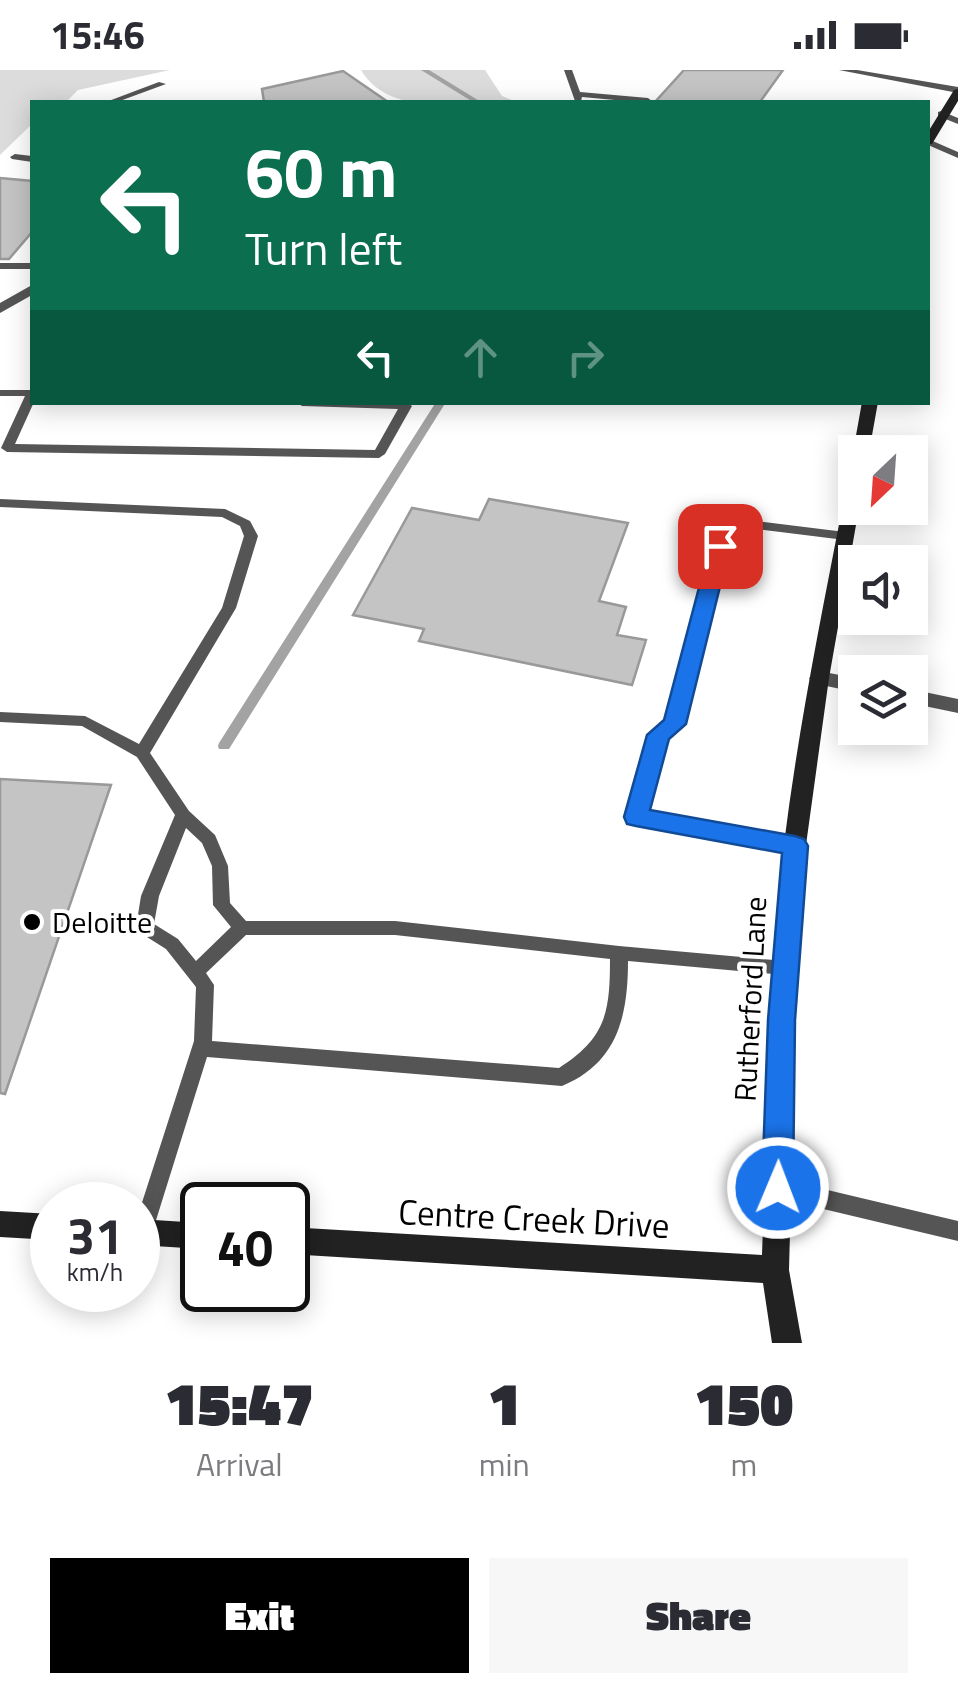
<!DOCTYPE html>
<style>
:root{--surface:#fff;--page:#f7f7f7;--text:#2b2b33;--muted:#7c7c81;--accent:#000}
body{margin:0;font-family:"Titillium Web",sans-serif;background:var(--page);color:var(--text);height:100vh;display:flex;flex-direction:column;font-size:38px;white-space:nowrap}
*{box-sizing:border-box;margin:0}
p{font-size:32px;color:var(--muted)}
.icon{flex:none;width:55px;height:55px;fill:none;stroke:currentColor;stroke-width:2;stroke-linecap:round;stroke-linejoin:round}
.map{position:relative;height:1273px;overflow:hidden}
.drawer{display:flex;flex-direction:column;background:var(--surface);flex:1}
.drawer>*{flex:none}
.top-card{position:absolute;left:30px;top:30px;width:900px;height:305px;border-radius:0px;box-shadow:0 5px 25px #0003;background:#0b6e4f;color:#fff;overflow:hidden}
.needle{width:65px;rotate:205deg}
.buttons{position:absolute;left:838px;top:365px;display:grid;gap:20px}
.buttons a{display:grid;place-items:center;width:90px;height:90px;border-radius:0px;background:var(--surface);box-shadow:0 5px 25px #0003;font-size:50px}
.speed{position:absolute;left:30px;top:1112px;display:flex;gap:20px;font-size:50px;font-weight:700;text-align:center}
.speed>*{display:grid;place-content:center;width:130px;height:130px;border-radius:50%;background:var(--surface);box-shadow:0 5px 25px #0003;line-height:1}
.speed small{font-size:25px;font-weight:400}
.speed .limit{border:5px solid #111;border-radius:15px;background:#fff;color:#111}
.pin{position:absolute;display:grid;place-items:center;width:85px;height:85px;color:#fff;margin:-42px;border-radius:20px;box-shadow:0 5px 15px #0006}
.me{position:absolute;width:110px;margin:-55px;rotate:1deg;stroke-linejoin:round;filter:drop-shadow(0 0 8px #0008)}
.turn{display:flex;align-items:center;gap:35px;height:210px;padding:0 50px;font-size:45px}
.turn .icon{width:130px;height:130px;stroke-width:2.5}
.turn b{display:block;font-size:70px;line-height:85px}
.lanes{display:flex;align-items:center;height:95px;padding:0 50px;background:#0003;justify-content:center;gap:50px;direction:ltr}
.lanes .off{opacity:.35}
.eta{display:flex;justify-content:space-evenly;align-items:center;height:170px;text-align:center}
.eta b{font-size:60px;font-weight:800;line-height:70px}
.button{display:flex;gap:20px;margin-top:auto;padding:20px 50px}
.button a{flex:1;height:115px;border-radius:0px;background:var(--accent);color:#fff;font-size:40px;font-weight:800;line-height:115px;text-align:center}
.button a+a{background:var(--page);color:var(--text)}
.status{display:flex;justify-content:space-between;align-items:center;height:70px;padding:0 50px;background:var(--surface);direction:ltr}
.status svg{height:28px;fill:currentColor}
.map>svg:first-child{display:block}
</style>
<div class="status"><b>15:46</b><svg viewBox="0 0 49 12"><path d="M0 12V9h3v3zM5 12V6h3v6zM10 12V3h3v9zM15 12V0h3v12zM26 1h20v11H26zM47 4h2v5h-2z"/></svg></div>
<div class="map">
<svg width="958" height="1273" viewBox="0 0 958 1273">
<rect width="100%" height="100%" fill="#fff"/>
<!-- green -->
<path fill="#dcdcdc" d="M 0,0 L 170,0 L 78,20 L 66,32 L 32,32 L 32,54 L 0,85 Z
M 361,0 L 485,0 L 502,26 L 517,32 C 470,33 389,49 361,0 Z"/>
<g fill="none" stroke-linecap="round" stroke-linejoin="round">
<!-- stream -->
<path fill="#a3a3a3" fill-rule="evenodd" d="M 421,0 L 429,0 L 481,32 L 473,32 Z
M 436,332 L 446,332 L 229,679 L 219,679 L 218,676 L 219,673 Z"/>
</g>
<!-- building -->
<path fill="#c4c4c4" stroke="#999" stroke-width="2.5" d="M 684,0 L 783,0 L 760,32 L 655,32 Z
M 343,1 L 388,32 L 264,32 L 262,19 Z
M 0,108 L 32,111 L 32,162 L 9,189 L 0,189 Z
M 489,429 L 628,453 L 599,531 L 626,537 L 617,565 L 646,570 L 632,615 L 419,571 L 424,559 L 353,545 L 412,438 L 479,450 Z
M 0,709 L 111,715 L 5,1024 L 0,1023 Z"/>
<g fill="none" stroke-linecap="round" stroke-linejoin="round">
<!-- lane -->
<path fill="#555" fill-rule="evenodd" d="M 564,0 L 572,0 L 580,22 L 648,28 L 652,31 L 637,32 L 582,27 L 581,31 L 575,31 Z
M 839,0 L 857,0 L 958,17 L 958,23 Z
M 159,12 L 166,14 L 117,32 L 106,32 Z
M 941,41 L 958,48 L 958,54 L 938,46 L 938,42 Z
M 928,69 L 958,82 L 958,88 L 928,75 Z
M 15,84 L 32,86 L 32,92 L 12,89 L 10,87 Z
M 0,193 L 32,193 L 32,199 L 0,199 Z
M 0,320 L 32,320 L 34,332 L 15,374 L 375,380 L 398,339 L 302,336 L 296,332 L 406,332 L 412,336 L 385,384 L 379,388 L 7,382 L 1,378 L 25,326 L 0,326 Z
M 0,429 L 225,439 L 250,451 L 258,466 L 236,538 L 150,683 L 189,741 L 215,765 L 228,796 L 230,833 L 246,851 L 395,851 L 619,876 L 785,891 L 791,893 L 794,898 L 791,903 L 785,905 L 628,891 C 628,945 618,993 562,1016 L 207,987 L 152,1163 L 149,1170 L 142,1173 L 138,1171 L 138,1145 L 194,971 L 196,917 L 166,879 L 139,862 L 136,857 L 141,826 L 175,745 L 137,687 L 82,656 L 0,652 L 0,642 L 85,646 L 139,674 L 222,538 L 244,466 L 240,456 L 222,447 L 0,437 ZM 186,758 L 202,773 L 212,796 L 213,835 L 231,857 L 196,891 L 178,869 L 154,854 L 159,826 ZM 246,865 L 395,865 L 610,889 C 610,942 606,968 559,998 L 212,971 L 214,915 L 206,903 Z
M 748,450 L 845,462 L 852,466 L 845,470 L 749,458 L 734,464 L 727,476 L 683,654 L 666,668 L 645,742 L 795,769 L 801,770 L 803,775 L 801,780 L 795,781 L 636,753 L 630,751 L 628,747 L 651,665 L 668,651 L 713,476 L 724,458 Z
M 777,1108 L 958,1151 L 958,1171 L 777,1128 L 770,1125 L 767,1118 L 770,1111 Z"/>
<!-- street -->
<path fill="#555" fill-rule="evenodd" d="M 32,215 L 32,225 L 0,243 L 0,233 Z
M 819,601 L 855,608 L 855,622 L 812,613 L 809,608 Z
M 910,619 L 958,629 L 958,643 L 910,633 Z"/>
<!-- secondary -->
<path fill="#222" fill-rule="evenodd" d="M 958,19 L 958,31 L 932,74 L 928,74 L 928,62 L 954,20 Z
M 862,332 L 878,332 L 869,382 L 855,382 L 855,385 L 853,382 Z
M 855,408 L 855,438 L 859,438 L 829,608 L 806,775 L 797,898 L 789,1200 L 802,1273 L 772,1273 L 763,1213 L 288,1184 L 288,1157 L 762,1185 C 767,1048 767,910 784,774 C 799,653 824,533 847,413 Z
M 0,1141 L 52,1144 L 52,1170 L 0,1167 Z
M 138,1149 L 202,1153 L 202,1179 L 138,1175 Z"/>
</g>
<!-- route -->
<path fill="#1a73e8" stroke="#114b97" stroke-width="2.5" d="M 720,470 L 730,476 L 686,654 L 669,669 L 650,740 L 795,766 L 804,769 L 808,776 L 795,950 L 793,1118 L 788,1128 L 778,1132 L 767,1128 L 762,1118 L 768,950 L 782,783 L 636,756 L 627,754 L 624,747 L 647,665 L 664,650 L 710,476 Z"/>
<!-- markers -->
<circle fill="#000" stroke="#fff" stroke-width="4" cx="32" cy="852" r="10"/>
<g text-anchor="middle" dominant-baseline="central" stroke-width="8" stroke-linejoin="round" paint-order="stroke">
<!-- poi labels -->
<g font-size="30" fill="#000" stroke="#fff" text-anchor="start">
<text x="52" y="852">Deloitte</text>
</g>
<!-- street labels -->
<g font-size="30" fill="#000" stroke="#fff">
<text transform="translate(750 929) rotate(-87)">Rutherford Lane</text>
</g>
<!-- near-street labels -->
<g font-size="35" fill="#000" stroke="#fff">
<text transform="translate(534 1148) rotate(3)">Centre Creek Drive</text>
</g>
</g>
</svg>
<div class="buttons">
<a><svg class="needle" viewBox="-14 -14 28 28"><path d="M0-13l5 13h-10z" fill="#e53935"/><path d="M0 13l5-13h-10z" fill="#7c7c81"/></svg></a>
<a><svg class="icon" aria-label="sound" viewBox="0 0 24 24"><path d="M4 9h4l5-4v14l-5-4H4zM17 9q2 3 0 6"/></svg></a>
<a><svg class="icon" aria-label="layers" viewBox="0 0 24 24"><path d="M12 4l9 5-9 5-9-5zM3 14l9 5 9-5"/></svg></a>
</div>
<div class="speed"><div>31<small>km/h</small></div><div class="limit">40</div></div>
<div class="pin" style="left:720px;top:476px;background:#d93025"><svg class="icon" aria-label="arrive" viewBox="0 0 24 24"><path d="M6 21V4h12l-3 4 3 4H6"/></svg></div>
<svg class="me" style="left:778px;top:1118px" viewBox="-20 -20 40 40"><circle r="17" fill="#1a73e8" stroke="#fff" stroke-width="3"/><path d="M0-11L8 9 0 5-8 9z" fill="#fff"/></svg>
<div class="top-card">
<div class="turn"><svg class="icon" aria-label="left" viewBox="0 0 24 24"><path d="M17 20v-9H6M10 6l-5 5 5 5"/></svg><div><b>60 m</b>Turn left</div></div>
<div class="lanes"><svg class="icon" aria-label="left" viewBox="0 0 24 24"><path d="M17 20v-9H6M10 6l-5 5 5 5"/></svg><svg class="icon off" aria-label="ahead" viewBox="0 0 24 24"><path d="M12 20V5M6 11l6-6 6 6"/></svg><svg class="icon off" aria-label="right" viewBox="0 0 24 24"><path d="M7 20v-9h11M14 6l5 5-5 5"/></svg></div>
</div>
</div>
<section class="drawer">
<div class="eta">
<div><b>15:47</b><p>Arrival</p></div>
<div><b>1</b><p>min</p></div>
<div><b>150</b><p>m</p></div>
</div>
<div class="button"><a>Exit</a><a>Share</a></div>
</section>
